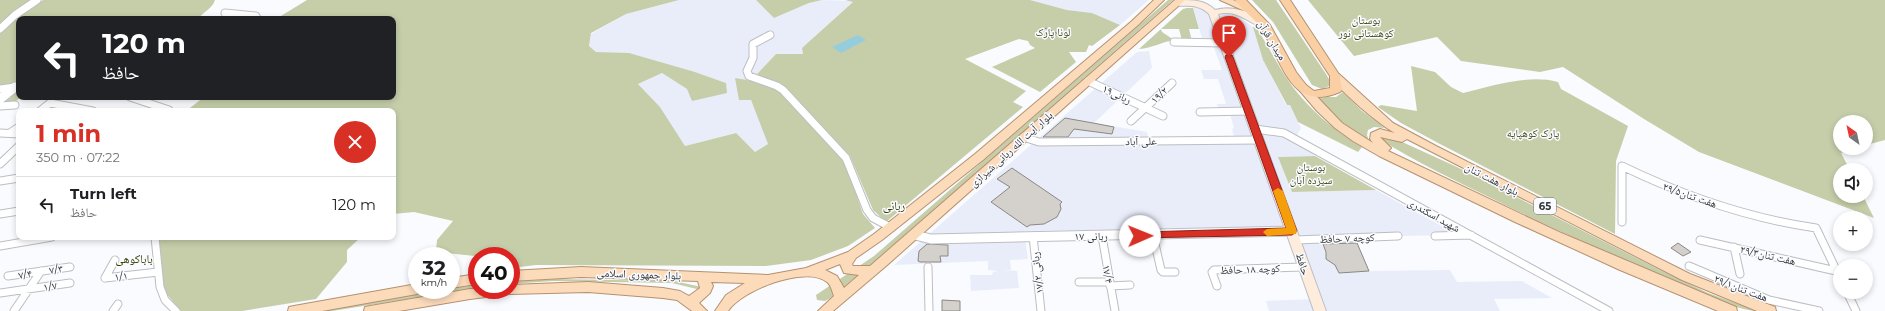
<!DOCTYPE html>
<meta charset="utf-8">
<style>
:root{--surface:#fff;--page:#f2f2f2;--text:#202124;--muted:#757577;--line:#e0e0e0;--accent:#d93025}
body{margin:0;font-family:Montserrat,"Noto Naskh Arabic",sans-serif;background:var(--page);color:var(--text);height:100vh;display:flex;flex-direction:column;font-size:15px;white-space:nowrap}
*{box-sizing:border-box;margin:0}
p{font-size:13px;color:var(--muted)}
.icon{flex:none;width:22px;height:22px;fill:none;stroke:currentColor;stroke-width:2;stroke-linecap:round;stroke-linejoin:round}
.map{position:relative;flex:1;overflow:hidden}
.details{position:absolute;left:16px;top:108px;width:380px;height:132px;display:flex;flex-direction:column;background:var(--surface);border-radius:8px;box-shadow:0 2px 6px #0003}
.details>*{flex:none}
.banner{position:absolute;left:16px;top:16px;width:380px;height:84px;border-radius:8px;box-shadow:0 2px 6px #0003;background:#202124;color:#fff;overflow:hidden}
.needle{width:26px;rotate:327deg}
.tools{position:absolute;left:1833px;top:115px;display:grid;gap:8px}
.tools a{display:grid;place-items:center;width:40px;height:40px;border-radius:50%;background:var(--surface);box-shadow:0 2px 6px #0003;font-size:20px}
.speed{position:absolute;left:408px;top:247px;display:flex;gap:8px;font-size:20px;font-weight:700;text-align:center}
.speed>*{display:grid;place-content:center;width:52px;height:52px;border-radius:50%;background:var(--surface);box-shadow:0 2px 6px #0003;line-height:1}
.speed small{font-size:10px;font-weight:400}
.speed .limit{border:6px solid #d22;background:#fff;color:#111}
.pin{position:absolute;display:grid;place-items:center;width:34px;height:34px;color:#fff;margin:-41px -17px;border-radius:50% 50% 50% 0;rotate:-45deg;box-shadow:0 0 4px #0007}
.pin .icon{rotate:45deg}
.me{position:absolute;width:44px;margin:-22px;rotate:89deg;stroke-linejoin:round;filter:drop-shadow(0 0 3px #0008)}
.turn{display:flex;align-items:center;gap:14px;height:84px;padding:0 20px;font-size:18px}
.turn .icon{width:52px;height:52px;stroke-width:2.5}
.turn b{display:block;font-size:28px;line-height:34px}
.round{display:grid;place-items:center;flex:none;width:42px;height:42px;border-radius:21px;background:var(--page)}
.overview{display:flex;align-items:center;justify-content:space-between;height:68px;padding:0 20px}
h1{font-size:24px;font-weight:700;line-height:30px;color:var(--accent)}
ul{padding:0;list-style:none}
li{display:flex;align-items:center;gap:12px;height:56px;padding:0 20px;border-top:1px solid var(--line)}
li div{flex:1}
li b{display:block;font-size:15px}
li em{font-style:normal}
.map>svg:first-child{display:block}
</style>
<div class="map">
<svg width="1885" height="311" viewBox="0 0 1885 311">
<rect width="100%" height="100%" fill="#f9fbfe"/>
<!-- built -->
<path fill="#e9edfa" d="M 679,0 L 756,0 L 774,18 L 809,3 L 822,0 L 854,1 L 802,48 L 803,54 L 776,54 L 757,74 L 753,81 L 751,100 L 768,144 L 755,152 L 735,133 L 685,146 L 660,107 L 638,84 L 662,73 L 687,89 L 726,83 L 695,72 L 629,54 L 596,52 L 589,46 L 591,34 L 626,14 Z
M 1030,0 L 1149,0 L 1120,25 L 1092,13 L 1067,10 Z
M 1193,8 L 1201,8 L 1237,16 L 1253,27 L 1263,60 L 1286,105 L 1290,105 L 1301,128 L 1297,135 L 1315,156 L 1278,157 L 1292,192 L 1376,190 L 1458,235 L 1401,236 L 1400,233 L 1354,234 L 1369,271 L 1450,270 L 1457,282 L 1522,281 L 1552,298 L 1494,299 L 1500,311 L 1269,311 L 1266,301 L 1317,299 L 1291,227 L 1024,231 L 1028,259 L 1010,260 L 1011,270 L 1002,270 L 1017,271 L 1019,288 L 971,291 L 970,275 L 992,275 L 993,272 L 998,271 L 988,270 L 988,261 L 894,265 L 1137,52 L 1149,51 L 1152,68 L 1094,123 L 1147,132 L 1148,138 L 1234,137 L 1232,129 L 1234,128 L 1230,114 L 1219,110 L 1217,104 L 1226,104 L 1218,79 L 1204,79 L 1201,70 L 1222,70 L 1213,45 L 1203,41 Z"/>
<!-- green -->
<path fill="#c5cea9" d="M 0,0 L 32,0 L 0,24 Z
M 43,0 L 215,0 C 213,8 203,12 198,19 L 19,19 L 19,97 L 35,97 L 22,97 L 8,106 L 0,106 L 0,31 L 27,10 Z
M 307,0 L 679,0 L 626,14 L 591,33 L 589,46 L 596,52 L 629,53 L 695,72 L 726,83 L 727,93 L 692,101 L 687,89 L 662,73 L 638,84 L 660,107 L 685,146 L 736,133 L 755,152 L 768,144 L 751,100 L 739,100 L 735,78 L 753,81 L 778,90 L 838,153 L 847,167 L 863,214 L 875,228 L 848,246 L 811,260 L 766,266 L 536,265 L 511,268 L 511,256 L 477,256 L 477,271 L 472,272 L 475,256 L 436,252 L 437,240 L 453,221 L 414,212 L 393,214 L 393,111 L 186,111 L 204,97 L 393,97 L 393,19 L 276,19 Z
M 756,0 L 822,0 L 809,3 L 774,18 Z
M 845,0 L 1030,0 L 1067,10 L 1092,13 L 1120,25 L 1092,46 L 1089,45 L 1086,52 L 1069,52 L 1076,62 L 1040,92 L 992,67 L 1035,48 L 1030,45 L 1028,41 L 1019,39 L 965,59 L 1026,91 L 1013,102 L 1023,107 L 886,222 L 873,210 L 850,156 L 785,88 L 757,74 L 776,54 L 803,54 L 802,48 L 853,2 Z
M 1168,0 L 1173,0 L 869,266 L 829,299 L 825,301 L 817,300 L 816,295 L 874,256 Z
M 1252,0 L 1276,0 L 1326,74 L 1330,81 L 1329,86 L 1322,89 L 1312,85 L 1273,22 Z
M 1308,0 L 1885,0 L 1885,140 L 1866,145 L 1866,122 L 1840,122 L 1840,148 L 1857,148 L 1841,153 L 1850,170 L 1840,170 L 1840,196 L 1863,196 L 1874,218 L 1699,152 L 1644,119 L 1563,67 L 1540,72 L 1461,61 L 1437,37 L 1354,56 Z
M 1187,8 L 1193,8 L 1199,29 L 1189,29 L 1192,41 L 1182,40 L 1179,29 L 1161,29 L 1162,32 L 1174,40 C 1162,42 1152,48 1139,49 L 1183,9 Z
M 1253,27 L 1256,27 C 1271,50 1283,77 1301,97 C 1318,117 1339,133 1362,147 L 1358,152 L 1298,122 L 1290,105 L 1287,105 L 1263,60 Z
M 1411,66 L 1435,72 L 1451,87 L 1463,93 C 1492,86 1528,74 1558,82 L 1561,89 L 1628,126 L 1616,161 L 1615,234 L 1440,144 L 1401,123 L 1378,107 L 1381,105 L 1417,111 Z
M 1343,92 L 1362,111 L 1385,128 L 1374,127 L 1368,130 L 1367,135 L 1369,141 C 1350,128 1330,115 1316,97 L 1336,97 Z
M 1387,135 L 1457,167 L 1662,271 L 1708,293 L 1758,311 C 1735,311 1690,288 1667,279 C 1608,253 1549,227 1491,198 C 1454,180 1416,162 1381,140 L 1381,137 Z
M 1315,156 L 1376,190 L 1292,192 L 1278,157 Z
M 158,237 L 361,237 L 347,250 L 347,262 L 316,299 L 242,311 L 181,311 L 159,285 Z
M 555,279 L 674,281 L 702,287 L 701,290 L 672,283 L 553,281 L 511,284 L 511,282 Z
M 477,285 L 477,288 L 332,311 L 316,311 L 409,294 Z"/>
<!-- water -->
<path fill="#96cddc" d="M 858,35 L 866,40 L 841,53 L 832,47 Z"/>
<!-- building -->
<path fill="#d4d1cc" stroke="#8b8883" d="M 1046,28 L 1057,33 L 1050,38 L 1040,33 Z
M 1065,118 L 1093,123 L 1114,127 L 1112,134 L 1074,129 L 1068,137 L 1043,137 Z
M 1012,168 L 1062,202 L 1060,204 L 1061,209 L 1057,217 L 1044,224 L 1030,225 L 1027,227 L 991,202 L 1010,187 L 997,179 Z
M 1357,243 L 1369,271 L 1339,273 L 1335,265 L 1326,259 L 1326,252 L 1323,244 Z
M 1678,243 L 1691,252 L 1683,256 L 1671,248 Z
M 927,244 L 948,245 L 948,256 L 940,256 L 941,262 L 920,262 L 918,261 L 919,251 Z
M 942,300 L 960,301 L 960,311 L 942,311 Z"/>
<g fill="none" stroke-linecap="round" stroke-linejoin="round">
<defs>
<path id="minor" d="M 225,13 L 256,16 L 257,19
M 0,29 L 15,15 L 37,0
M 770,35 L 753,44 L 753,58 L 747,71 L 749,76 L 777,86 L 783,90 L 846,158 L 867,210 L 873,218 L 890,227
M 1174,42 L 1224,43
M 1088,81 L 1163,116
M 0,89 L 15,87
M 130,97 L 169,110
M 0,106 L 15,105
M 40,111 L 50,103 L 93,111
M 1200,112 L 1249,111
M 1131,121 L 1172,83
M 1255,129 L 1284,133 L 1609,311
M 0,133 L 19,134
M 10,133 L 19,127
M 1023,137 L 1039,142 L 1259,140
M 0,164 L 19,146
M 0,181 L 19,178
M 0,214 L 19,211
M 1622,222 L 1622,166 C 1684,196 1747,218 1816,228 L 1840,278
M 1153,235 L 1161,270 L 1163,272 L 1175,272
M 1033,236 L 1041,311
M 1102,236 L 1115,311
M 1435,236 L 1471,235
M 155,237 L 160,287 L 165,300 L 176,311
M 1296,240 L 1398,236
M 1700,240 L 1836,271
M 0,246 L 52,237
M 1734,247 L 1740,274
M 1689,266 L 1769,300 L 1819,311
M 928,267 L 929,311
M 8,276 L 70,267
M 105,278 L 158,272
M 105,278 L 115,260
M 1079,282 L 1109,282
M 1110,286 L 1130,285
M 1217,286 L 1212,272 L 1214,270 L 1303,267
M 1847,292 L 1856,311
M 0,293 L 70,283
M 14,311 L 41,271
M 113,311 L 118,304"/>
<path id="tertiary" d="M 0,99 L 15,87
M 915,235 L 931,239 L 1292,231"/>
<path id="secondary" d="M 1179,0 C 1193,0 1205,0 1215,10 C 1232,5 1257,12 1269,25 L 1268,27 C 1254,30 1241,8 1218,14 L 1326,311 L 1314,311 L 1209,14 C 1194,0 1180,10 1172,3 Z"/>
<path id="primary" d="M 1154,0 L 1164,0 L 1138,25 L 983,160 L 882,240 L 856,258 L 852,264 L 853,266 L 870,266 L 1175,0 L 1185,0 L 886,266 L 833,311 L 818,311 L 834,296 C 832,291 831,285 827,282 C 805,265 742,290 728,311 L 715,311 L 726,295 L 745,283 L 711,282 L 713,286 L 710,293 L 699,303 L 707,311 L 692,311 L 677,300 L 663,298 L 588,292 L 510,294 L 470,299 L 399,311 L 364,311 L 365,307 L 370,306 L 470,289 L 511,290 L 511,285 L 588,282 L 663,288 L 680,291 L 689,296 L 700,288 L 698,281 L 581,277 L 511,281 L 511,271 L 581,267 L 768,275 L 806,268 L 848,252 L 874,234 L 975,154 L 1132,21 ZM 840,264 L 844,273 L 859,275 L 844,288 L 837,276 L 825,270 Z
M 1220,0 L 1233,0 L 1255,10 L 1253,12 L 1247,12 Z
M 1335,73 L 1339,74 L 1393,123 L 1436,146 L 1690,274 L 1775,307 L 1776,311 L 1757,311 L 1682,280 L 1407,139 L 1402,142 L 1380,137 L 1391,148 L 1388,151 L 1559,232 L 1736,307 L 1737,311 L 1718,311 L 1620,270 L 1515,222 L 1379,156 L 1353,141 L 1335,128 L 1317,111 L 1294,84 L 1299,81 L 1303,82 L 1342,123 L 1373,143 L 1370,139 L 1371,133 L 1380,129 L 1395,133 C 1376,122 1343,94 1330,76 Z
M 477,274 L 477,284 L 451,288 L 451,278 Z
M 417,284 L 417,290 L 423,290 L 417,294 L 322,311 L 288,311 L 289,307 L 294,306 Z"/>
<path id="trunk" d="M 1235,0 L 1246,0 L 1270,25 L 1296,72 L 1306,85 L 1314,91 L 1330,88 L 1330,76 L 1280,0 L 1290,0 L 1340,76 L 1342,90 L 1340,92 C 1290,113 1283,62 1262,30 C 1255,18 1243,11 1235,0 Z"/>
</defs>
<!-- minor casing -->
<use href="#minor" stroke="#bcbec4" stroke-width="9"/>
<!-- tertiary casing -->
<use href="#tertiary" stroke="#bcbec4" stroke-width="11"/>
<!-- secondary casing -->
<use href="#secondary" stroke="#bcbec4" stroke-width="2"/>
<!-- primary casing -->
<use href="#primary" stroke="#b5916f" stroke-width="2"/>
<!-- trunk casing -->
<use href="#trunk" stroke="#b5916f" stroke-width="2"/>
<!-- minor -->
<use href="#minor" stroke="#fff" stroke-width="7"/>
<!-- tertiary -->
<use href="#tertiary" stroke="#fff" stroke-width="9"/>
<!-- secondary -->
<use href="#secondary" fill="#feeddd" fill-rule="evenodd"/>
<!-- primary -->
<use href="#primary" fill="#fcdbbb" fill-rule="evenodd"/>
<!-- trunk -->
<use href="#trunk" fill="#fbcfa4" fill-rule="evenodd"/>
</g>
<!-- route -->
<path fill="#d93025" stroke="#8d1f18" d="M 1226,55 L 1232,55 L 1233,57 L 1297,231 L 1292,235 L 1137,238 L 1135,236 L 1137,233 L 1140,232 L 1286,228 L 1225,57 Z"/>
<!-- slow -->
<path fill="#f59e0b" d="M 1278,188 L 1283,191 L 1297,231 L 1296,234 L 1267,236 L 1263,232 L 1267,229 L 1286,228 L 1273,191 Z"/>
<g text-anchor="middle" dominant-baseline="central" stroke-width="3" stroke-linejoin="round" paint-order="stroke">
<!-- shield labels -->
<rect fill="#f9fbfe" stroke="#6f7073" stroke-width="1" x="1534" y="198" width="22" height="16" rx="3"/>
<g font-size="10" font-weight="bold" fill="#343537">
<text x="1545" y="206">65</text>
</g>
<!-- park labels -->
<g font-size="11" fill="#3d4614" stroke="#f9fbfe">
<text x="1366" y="20">بوستان<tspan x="1366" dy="13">کوهستانی نور</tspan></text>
<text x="1053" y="32">لونا پارک</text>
<text x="1533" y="133">پارک کوهپایه</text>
<text x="1311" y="167">بوستان<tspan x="1311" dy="13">سیزده آبان</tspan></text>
</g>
<!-- street labels -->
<g font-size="11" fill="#343537" stroke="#f9fbfe">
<text transform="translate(1272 40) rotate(58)">میدان قرآن</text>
<text transform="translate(1117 94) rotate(25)">ربانی۱۹</text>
<text transform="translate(1159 95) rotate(-43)">۱۹/۲</text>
<text transform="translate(1141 141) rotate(-1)">علی آباد</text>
<text transform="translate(1011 149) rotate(-42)">بلوار آیت الله ربانی شیرازی</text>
<text transform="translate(1492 179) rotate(27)">بلوار هفت تنان</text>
<text transform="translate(1690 195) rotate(19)">۲۹/۵هفت تنان</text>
<text transform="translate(1434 215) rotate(29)">شهید اسکندری</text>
<text x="1091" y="236">ربانی ۱۷</text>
<text transform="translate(1347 238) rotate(-2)">کوچه ۷ حافظ</text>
<text transform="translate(1768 255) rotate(13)">۲۹/۳هفت تنان</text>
<text transform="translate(1303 264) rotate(73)">حافظ</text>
<text transform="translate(56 269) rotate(-8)">۷/۳</text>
<text transform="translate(1250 269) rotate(-2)">کوچه ۱۸ حافظ</text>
<text transform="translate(1037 273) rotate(-97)">ربانی ۱۷/۲</text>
<text transform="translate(25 274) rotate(-9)">۷/۴</text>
<text transform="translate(639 274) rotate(2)">بلوار جمهوری اسلامی</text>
<text transform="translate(1108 274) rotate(81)">۱۷/۴</text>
<text transform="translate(121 276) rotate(-6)">۱/۱</text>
<text transform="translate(50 286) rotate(-8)">۱/۷</text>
<text transform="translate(1741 288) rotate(21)">۲۹/۱هفت تنان</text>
</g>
<!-- neighbourhood labels -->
<g font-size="12" fill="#363d00" stroke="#f9fbfe">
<text x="894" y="205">ربانی</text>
<text x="134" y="258">باباکوهی</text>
</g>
</g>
</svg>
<div class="tools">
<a><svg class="needle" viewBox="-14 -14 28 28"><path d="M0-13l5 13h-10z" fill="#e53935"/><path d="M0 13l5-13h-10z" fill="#757577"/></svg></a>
<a><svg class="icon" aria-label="sound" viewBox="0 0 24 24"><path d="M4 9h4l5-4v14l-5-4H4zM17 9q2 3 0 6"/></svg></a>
<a>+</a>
<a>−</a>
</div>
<div class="speed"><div>32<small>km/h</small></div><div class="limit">40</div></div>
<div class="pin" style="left:1229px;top:57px;background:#d93025"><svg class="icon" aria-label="arrive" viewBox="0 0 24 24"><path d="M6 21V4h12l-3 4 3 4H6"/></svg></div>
<svg class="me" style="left:1140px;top:236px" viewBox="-20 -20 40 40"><circle r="19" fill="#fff"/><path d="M0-13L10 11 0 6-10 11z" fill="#d93025"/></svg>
<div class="banner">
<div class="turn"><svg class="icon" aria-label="left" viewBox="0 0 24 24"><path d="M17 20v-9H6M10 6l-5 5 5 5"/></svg><div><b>120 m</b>حافظ</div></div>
</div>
<section class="details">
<div class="overview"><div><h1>1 min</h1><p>350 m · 07:22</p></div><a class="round" style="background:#d93025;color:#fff"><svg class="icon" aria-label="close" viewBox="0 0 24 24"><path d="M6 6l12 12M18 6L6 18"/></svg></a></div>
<ul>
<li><svg class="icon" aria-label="left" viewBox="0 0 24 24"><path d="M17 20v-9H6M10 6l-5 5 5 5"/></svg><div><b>Turn left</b><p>حافظ</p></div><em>120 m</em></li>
</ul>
</section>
</div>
